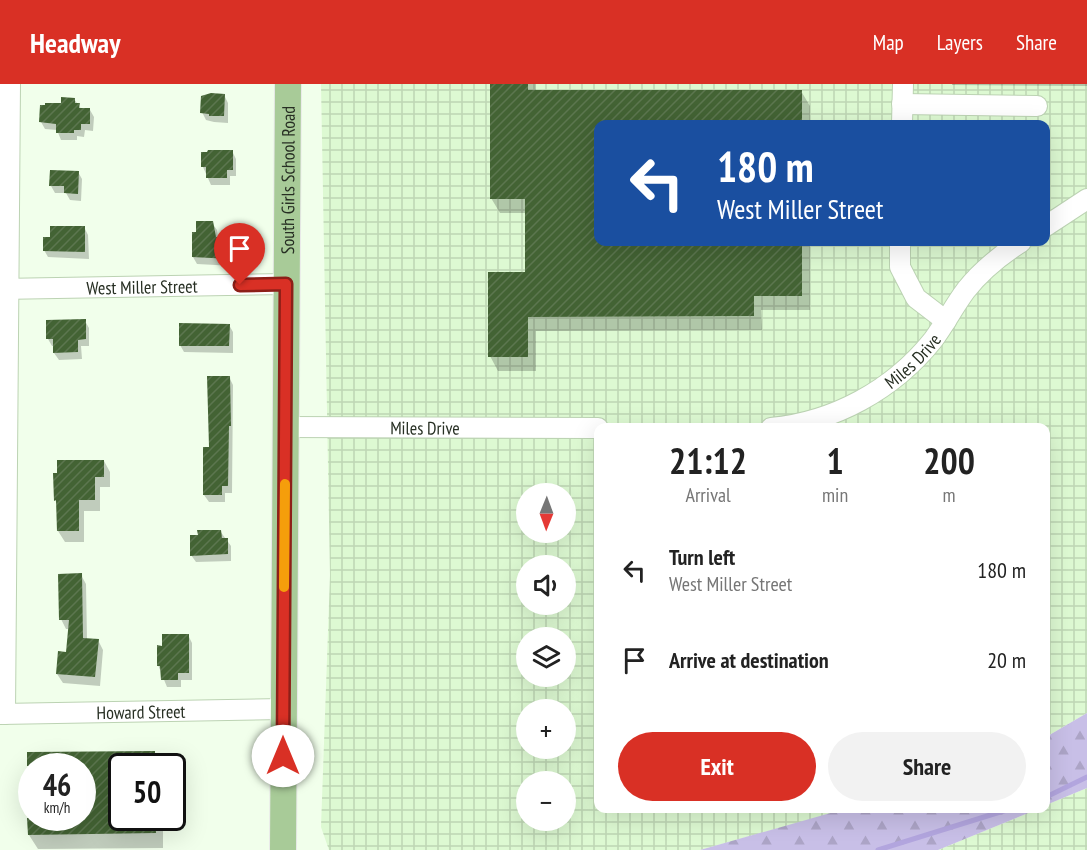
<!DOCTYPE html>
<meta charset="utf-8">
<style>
:root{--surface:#fff;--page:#f2f2f2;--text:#222;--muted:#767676;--accent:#d93025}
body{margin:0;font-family:"PT Sans Narrow",sans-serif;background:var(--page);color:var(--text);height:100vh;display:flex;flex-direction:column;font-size:22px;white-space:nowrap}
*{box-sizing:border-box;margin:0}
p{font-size:20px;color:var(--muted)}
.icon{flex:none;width:33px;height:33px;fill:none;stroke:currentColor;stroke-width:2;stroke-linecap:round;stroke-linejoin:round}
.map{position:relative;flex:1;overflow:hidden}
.panel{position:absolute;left:594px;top:339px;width:456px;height:390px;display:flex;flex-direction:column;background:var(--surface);border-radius:12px;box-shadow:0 6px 24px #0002}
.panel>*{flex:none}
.guide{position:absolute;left:594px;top:36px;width:456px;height:126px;border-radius:12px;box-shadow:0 6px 24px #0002;background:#1a4fa0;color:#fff;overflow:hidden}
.needle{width:39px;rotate:181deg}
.buttons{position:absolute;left:516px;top:399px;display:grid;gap:12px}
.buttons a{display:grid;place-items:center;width:60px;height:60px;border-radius:50%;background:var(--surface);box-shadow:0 6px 24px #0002;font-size:30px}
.speed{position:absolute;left:18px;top:669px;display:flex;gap:12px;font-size:30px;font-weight:700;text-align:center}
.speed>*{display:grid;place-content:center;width:78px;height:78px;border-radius:50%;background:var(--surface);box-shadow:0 6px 24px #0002;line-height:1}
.speed small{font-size:15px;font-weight:400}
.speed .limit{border:3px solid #111;border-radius:9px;background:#fff;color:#111}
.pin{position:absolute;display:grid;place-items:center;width:51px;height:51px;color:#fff;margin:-62px -26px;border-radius:50% 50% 50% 0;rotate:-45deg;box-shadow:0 0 6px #0007}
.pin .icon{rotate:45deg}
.me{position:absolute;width:66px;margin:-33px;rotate:0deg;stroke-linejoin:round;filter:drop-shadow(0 0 4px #0008)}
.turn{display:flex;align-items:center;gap:21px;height:126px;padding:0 24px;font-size:27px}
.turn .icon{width:78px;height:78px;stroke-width:2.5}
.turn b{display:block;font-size:42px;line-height:51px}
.eta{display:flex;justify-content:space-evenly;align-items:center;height:102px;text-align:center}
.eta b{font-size:36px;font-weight:700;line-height:42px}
.button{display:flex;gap:12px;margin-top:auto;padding:12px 24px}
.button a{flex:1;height:69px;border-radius:36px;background:var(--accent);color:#fff;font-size:24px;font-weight:700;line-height:69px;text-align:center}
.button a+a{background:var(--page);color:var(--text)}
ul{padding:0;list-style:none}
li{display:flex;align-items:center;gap:18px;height:90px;padding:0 24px}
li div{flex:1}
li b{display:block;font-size:22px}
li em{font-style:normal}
header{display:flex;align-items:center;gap:36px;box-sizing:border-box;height:84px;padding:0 30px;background:var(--accent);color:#fff}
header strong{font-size:28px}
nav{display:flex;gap:33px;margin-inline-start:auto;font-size:21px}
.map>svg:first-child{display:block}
</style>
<header>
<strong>Headway</strong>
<nav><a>Map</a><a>Layers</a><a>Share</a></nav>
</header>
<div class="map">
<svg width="1087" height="766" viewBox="0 0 1087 766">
<defs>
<pattern id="industrial-grid" width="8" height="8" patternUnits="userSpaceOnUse" patternTransform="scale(1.5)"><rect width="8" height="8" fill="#ddf9d2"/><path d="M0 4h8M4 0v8" fill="none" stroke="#bed6b4"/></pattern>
<pattern id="forest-firs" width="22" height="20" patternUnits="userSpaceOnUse" patternTransform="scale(1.5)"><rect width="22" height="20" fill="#c8bfe7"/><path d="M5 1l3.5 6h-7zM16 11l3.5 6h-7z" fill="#aca4c6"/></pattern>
<pattern id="building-hatch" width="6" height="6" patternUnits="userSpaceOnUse" patternTransform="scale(1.5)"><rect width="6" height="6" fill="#436334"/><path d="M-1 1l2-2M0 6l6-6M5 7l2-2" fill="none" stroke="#5c764f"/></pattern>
</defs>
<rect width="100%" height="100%" fill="#f1ffeb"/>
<!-- industrial -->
<path fill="url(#industrial-grid)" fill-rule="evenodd" d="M 321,0 L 1087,0 L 1087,629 L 1046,653 L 1046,344 L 598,344 L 598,724 L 848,725 L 700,766 L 329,766 L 321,743 L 330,491 ZM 598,40 L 1046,40 L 1046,158 L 598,158 ZM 526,410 L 566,410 L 566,448 L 526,448 ZM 526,482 L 566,482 L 566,520 L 526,520 ZM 526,554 L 566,554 L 566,592 L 526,592 ZM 526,626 L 566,626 L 566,664 L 526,664 ZM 526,698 L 566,698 L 566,736 L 526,736 Z
M 1087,704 L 1087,766 L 938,766 L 1038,725 L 1046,724 L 1046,721 Z"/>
<!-- forest -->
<path fill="url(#forest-firs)" d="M 1087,629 L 1087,704 L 1046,721 L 1046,653 Z
M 848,724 L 1038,724 L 1038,725 L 938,766 L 700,766 Z"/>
<!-- shadow -->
<path fill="#0003" fill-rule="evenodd" d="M 491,0 L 536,0 L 536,8 L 801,7 L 810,22 L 810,40 L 598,40 L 598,158 L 810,158 L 810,226 L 761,226 L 762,246 L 536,247 L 536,287 L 498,287 L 490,272 L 527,189 L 526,129 L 500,129 L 491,114 Z
M 952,0 L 1087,0 L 1087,2 L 952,1 Z
M 224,11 L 228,19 L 228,39 L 214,38 L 206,36 L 202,28 Z
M 74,15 L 82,26 L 90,26 L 94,33 L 93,47 L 85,46 L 84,53 L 77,52 L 77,56 L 61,56 L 57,46 L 45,45 L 41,38 L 63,20 Z
M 232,67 L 236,75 L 236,92 L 230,92 L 230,101 L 211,101 L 203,83 Z
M 78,88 L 82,95 L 81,117 L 70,116 L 66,109 L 55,109 L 51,102 Z
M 212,139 L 217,146 L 218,154 L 230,154 L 235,162 L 234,182 L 197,180 L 193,173 Z
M 84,143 L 88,151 L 89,175 L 48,173 L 44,166 L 51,154 Z
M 85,237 L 89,244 L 89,262 L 81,262 L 82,275 L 59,276 L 54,269 L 54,262 L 52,262 L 48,255 Z
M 229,241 L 233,248 L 233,269 L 184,268 L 180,261 Z
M 229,293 L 233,301 L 232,409 L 225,409 L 225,418 L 209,418 L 204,411 Z
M 104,377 L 110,388 L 110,403 L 100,403 L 100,427 L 84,427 L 84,458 L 65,458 L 58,447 L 58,421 L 55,416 Z
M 220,447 L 231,462 L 231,477 L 196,478 L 191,471 L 199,453 Z
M 81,491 L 86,500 L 87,555 L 98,556 L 103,566 L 100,602 L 63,599 L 57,590 L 67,569 L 69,545 L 66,545 L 61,535 Z
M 188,551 L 192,559 L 192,596 L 181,596 L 181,603 L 167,603 L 158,581 Z
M 154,668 L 162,682 L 122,682 L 122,734 L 163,734 L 163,764 L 38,765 L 29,751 L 28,669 ZM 32,682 L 82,682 L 82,734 L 32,734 Z"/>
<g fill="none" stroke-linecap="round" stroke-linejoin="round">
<!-- stream -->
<path stroke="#b2a5de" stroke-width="5" d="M 1046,713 L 1087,693
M 878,766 L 1013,724"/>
</g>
<!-- building -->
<path fill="url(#building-hatch)" d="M 490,0 L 528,0 L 528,6 L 802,6 L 802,40 L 598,40 L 598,158 L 802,158 L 802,212 L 754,212 L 754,232 L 528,233 L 528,273 L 488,273 L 488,188 L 525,188 L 525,115 L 490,115 Z
M 211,9 L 225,10 L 224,32 L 209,32 L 209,30 L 200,29 L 201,12 Z
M 61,13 L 75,14 L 75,19 L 80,19 L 79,24 L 90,24 L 90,40 L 81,40 L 81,46 L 74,46 L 74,49 L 56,49 L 56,40 L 39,38 L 40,21 L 45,21 L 45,19 L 61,19 Z
M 208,66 L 233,66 L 233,86 L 227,86 L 227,94 L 206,94 L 206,83 L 201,83 L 201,68 L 207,68 Z
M 50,86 L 79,87 L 78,110 L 64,109 L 64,102 L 49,102 Z
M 196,137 L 213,137 L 216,153 L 231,153 L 231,175 L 192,173 L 192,148 L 196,148 Z
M 50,142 L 85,142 L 85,168 L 43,167 L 43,153 L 50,153 Z
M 86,235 L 86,255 L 78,256 L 78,268 L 53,269 L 53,255 L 46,255 L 46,236 Z
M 179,239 L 230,240 L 229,262 L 179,262 Z
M 207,292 L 230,292 L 231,342 L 229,342 L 228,402 L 222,402 L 222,411 L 203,411 L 203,363 L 209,363 Z
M 57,376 L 104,376 L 104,393 L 95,393 L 95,416 L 79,416 L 79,447 L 57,447 L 56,416 L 54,417 L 53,389 L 57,389 Z
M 197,446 L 221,446 L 222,454 L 228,454 L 228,470 L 190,472 L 190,451 L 198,451 Z
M 82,489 L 83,554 L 99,555 L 95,593 L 56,590 L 58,567 L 66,568 L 69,536 L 59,536 L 58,490 Z
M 162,550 L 189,550 L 189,589 L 178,589 L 178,596 L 161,596 L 160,582 L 157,582 L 157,561 L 162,562 Z
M 155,667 L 155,682 L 122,682 L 122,734 L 155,734 L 156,749 L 28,751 L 27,734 L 82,734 L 82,682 L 27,682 L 27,668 Z"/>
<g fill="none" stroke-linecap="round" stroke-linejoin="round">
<defs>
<g id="minor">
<path d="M 902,20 L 1037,22"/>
<path d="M 902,40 L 903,0"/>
<path d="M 1046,142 L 1087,115"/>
<path d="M 900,158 L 900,183 L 916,214 L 946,237"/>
<path id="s1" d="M 0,205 L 286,200"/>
<path id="s2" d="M 285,343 L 598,344"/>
<path id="s3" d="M 771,344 C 834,338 893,306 933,256 C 945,240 954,222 966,206 C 981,187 1001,171 1021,158"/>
<path id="s4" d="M 0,630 L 283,625"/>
<path d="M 5,630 L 10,0"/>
</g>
<g id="major">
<path id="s5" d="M 283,766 L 288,0"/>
</g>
</defs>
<!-- minor casing -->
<use href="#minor" stroke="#bcd3b3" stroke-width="22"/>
<!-- major casing -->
<use href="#major" stroke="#e9eae9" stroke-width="28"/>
<!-- minor -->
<use href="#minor" stroke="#fff" stroke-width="20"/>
<!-- major -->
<use href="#major" stroke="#a8cb98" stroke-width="26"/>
</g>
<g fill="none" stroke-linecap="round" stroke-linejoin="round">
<defs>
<path id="route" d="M 240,201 L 286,200 L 283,672"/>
</defs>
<!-- route casing -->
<use href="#route" stroke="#8d1f18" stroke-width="15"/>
<!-- route -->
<use href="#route" stroke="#d93025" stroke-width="10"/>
<!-- slow -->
<path stroke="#f59e0b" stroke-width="10" d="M 284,503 L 285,400"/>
</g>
<g text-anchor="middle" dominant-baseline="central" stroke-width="6" stroke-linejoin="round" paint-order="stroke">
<!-- street labels -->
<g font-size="18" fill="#272f23" stroke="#f1ffeb">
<text stroke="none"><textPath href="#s5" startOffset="670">South Girls School Road</textPath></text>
<text stroke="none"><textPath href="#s1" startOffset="142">West Miller Street</textPath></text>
<text stroke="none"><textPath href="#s3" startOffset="160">Miles Drive</textPath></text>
<text stroke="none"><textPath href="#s2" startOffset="140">Miles Drive</textPath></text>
<text stroke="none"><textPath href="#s4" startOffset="141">Howard Street</textPath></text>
</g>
</g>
</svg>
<div class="buttons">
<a><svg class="needle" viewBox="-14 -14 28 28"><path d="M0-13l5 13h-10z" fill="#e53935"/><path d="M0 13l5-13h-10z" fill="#767676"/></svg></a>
<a><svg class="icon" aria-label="sound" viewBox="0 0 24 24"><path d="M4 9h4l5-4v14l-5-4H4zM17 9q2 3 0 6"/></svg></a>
<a><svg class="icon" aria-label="layers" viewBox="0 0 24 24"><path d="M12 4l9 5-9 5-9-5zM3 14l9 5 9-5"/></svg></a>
<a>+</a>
<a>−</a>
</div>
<div class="speed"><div>46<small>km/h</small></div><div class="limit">50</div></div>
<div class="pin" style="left:240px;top:201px;background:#d93025"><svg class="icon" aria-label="arrive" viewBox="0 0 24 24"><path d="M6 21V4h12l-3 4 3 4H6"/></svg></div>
<svg class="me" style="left:283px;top:672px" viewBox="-20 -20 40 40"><circle r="19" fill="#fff"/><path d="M0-13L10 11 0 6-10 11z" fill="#d93025"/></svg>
<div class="guide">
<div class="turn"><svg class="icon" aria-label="left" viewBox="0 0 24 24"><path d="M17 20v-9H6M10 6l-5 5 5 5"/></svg><div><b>180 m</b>West Miller Street</div></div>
</div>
<section class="panel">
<div class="eta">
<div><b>21:12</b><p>Arrival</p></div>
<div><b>1</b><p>min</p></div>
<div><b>200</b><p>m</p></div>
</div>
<ul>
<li><svg class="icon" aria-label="left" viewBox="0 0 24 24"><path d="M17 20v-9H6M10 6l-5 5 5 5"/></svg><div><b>Turn left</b><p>West Miller Street</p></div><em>180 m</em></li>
<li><svg class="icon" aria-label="arrive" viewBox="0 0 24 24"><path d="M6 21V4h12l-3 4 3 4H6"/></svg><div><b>Arrive at destination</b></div><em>20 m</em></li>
</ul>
<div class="button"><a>Exit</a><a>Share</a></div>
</section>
</div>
